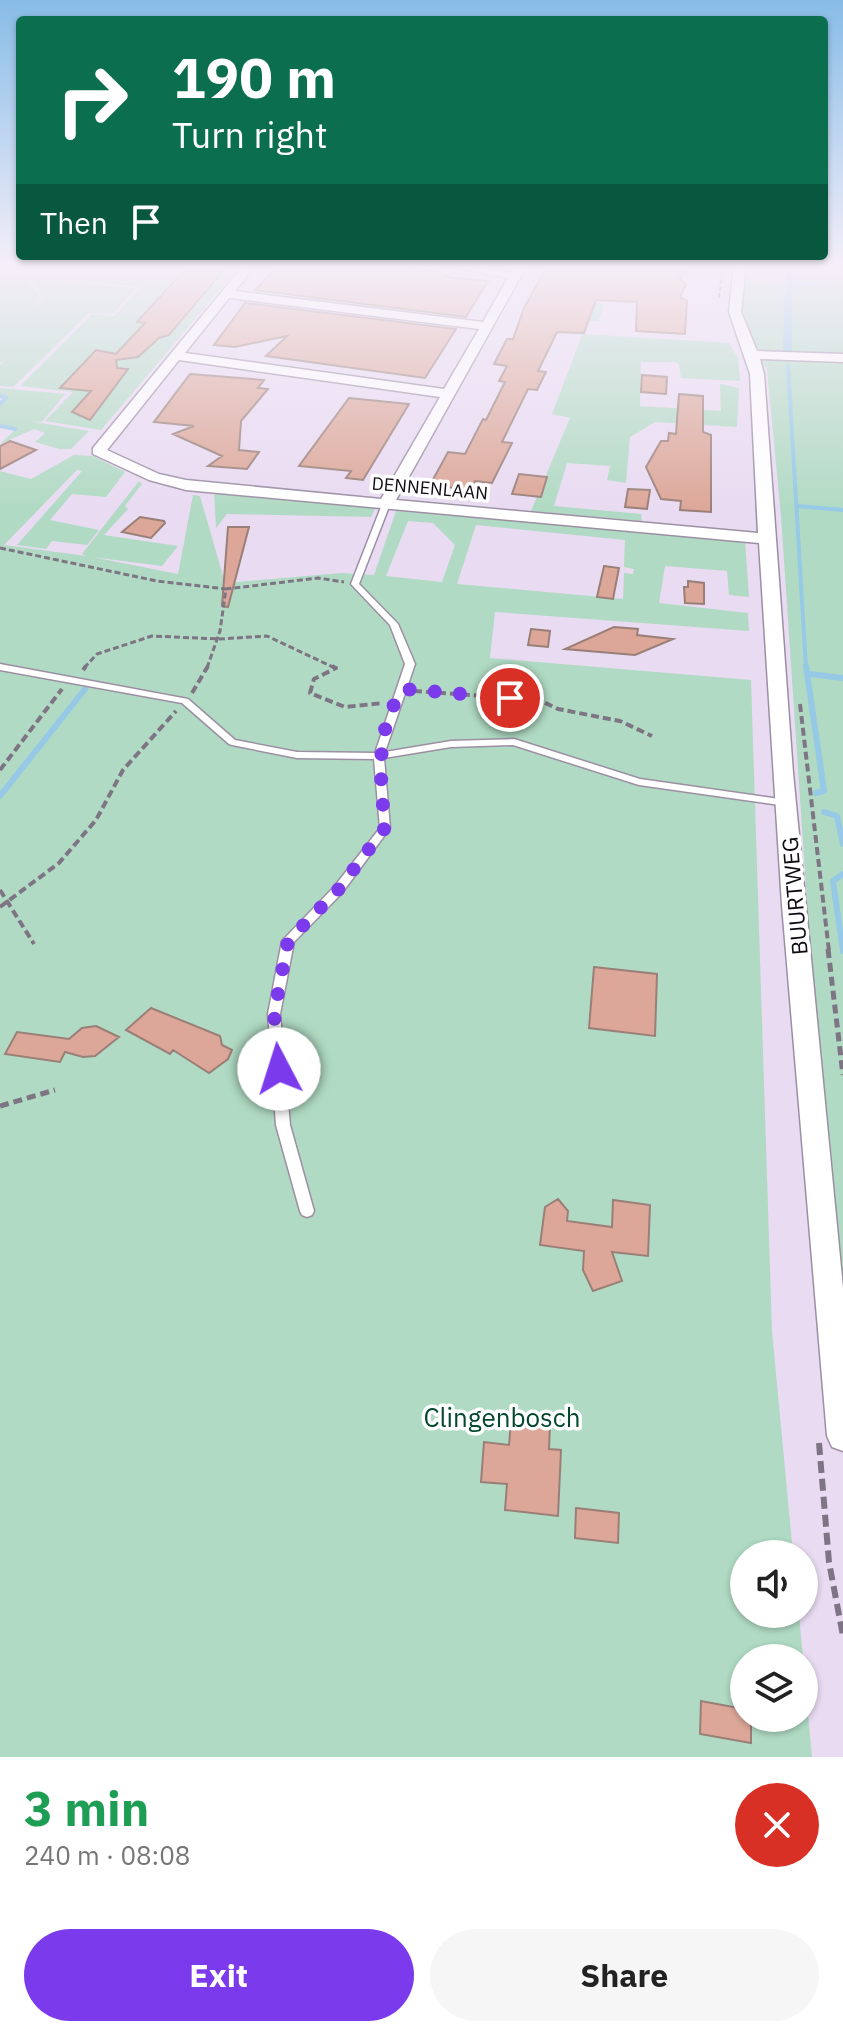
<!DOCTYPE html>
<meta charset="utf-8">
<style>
:root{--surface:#fff;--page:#f6f6f6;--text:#222;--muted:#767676;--accent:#7c3aed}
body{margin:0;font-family:"IBM Plex Sans",sans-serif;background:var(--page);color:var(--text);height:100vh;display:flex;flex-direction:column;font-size:30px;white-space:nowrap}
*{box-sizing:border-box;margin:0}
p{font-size:26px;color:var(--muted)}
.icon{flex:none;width:44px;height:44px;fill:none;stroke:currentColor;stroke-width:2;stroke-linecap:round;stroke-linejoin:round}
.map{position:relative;height:1757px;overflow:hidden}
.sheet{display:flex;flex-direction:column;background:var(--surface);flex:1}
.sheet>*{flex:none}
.banner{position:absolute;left:16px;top:16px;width:812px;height:244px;border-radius:8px;box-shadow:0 2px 6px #0004;background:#0b6e4f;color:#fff;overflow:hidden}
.fabs{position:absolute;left:730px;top:1540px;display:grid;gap:16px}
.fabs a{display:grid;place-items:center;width:88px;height:88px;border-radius:50%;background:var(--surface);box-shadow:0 2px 6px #0004;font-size:40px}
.pin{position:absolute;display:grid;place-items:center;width:68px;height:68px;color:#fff;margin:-34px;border:4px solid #fff;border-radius:50%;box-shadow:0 2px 8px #0007}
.me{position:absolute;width:88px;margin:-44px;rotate:355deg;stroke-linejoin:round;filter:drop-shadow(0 0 6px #0008)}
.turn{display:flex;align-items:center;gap:28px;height:168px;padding:0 24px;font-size:36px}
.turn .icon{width:104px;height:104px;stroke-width:2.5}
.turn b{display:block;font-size:56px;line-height:68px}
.then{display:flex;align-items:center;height:76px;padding:0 24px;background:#0003;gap:16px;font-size:30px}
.round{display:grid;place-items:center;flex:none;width:84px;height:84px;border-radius:42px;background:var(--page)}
.overview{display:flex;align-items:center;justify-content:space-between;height:136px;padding:0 24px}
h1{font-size:48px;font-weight:700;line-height:60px;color:#1e9e55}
.cta{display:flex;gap:16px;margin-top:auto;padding:16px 24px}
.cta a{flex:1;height:92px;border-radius:48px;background:var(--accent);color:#fff;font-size:32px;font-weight:700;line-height:92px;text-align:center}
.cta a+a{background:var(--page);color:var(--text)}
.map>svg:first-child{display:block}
</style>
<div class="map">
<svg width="843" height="1757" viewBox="0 0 843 1757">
<rect width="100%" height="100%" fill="#e9dbf2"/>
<!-- green -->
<path fill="#b0dac3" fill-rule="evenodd" d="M 0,265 L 47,265 L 29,282 L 42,298 L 28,311 L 44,298 L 31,282 L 50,265 L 83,265 L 68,282 L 136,288 L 113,314 L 89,313 L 13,387 L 0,386 L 0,365 L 7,358 L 0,363 Z
M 85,265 L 241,265 L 101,430 L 45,421 L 73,392 L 20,386 L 92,314 L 114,316 L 140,287 L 70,281 Z
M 792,265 L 843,265 L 843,1281 L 815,1020 L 781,516 L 767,369 C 743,336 737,319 741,279 L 792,283 Z
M 594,303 L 604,304 L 599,321 L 584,321 L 583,334 L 729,343 L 738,358 L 740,381 L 681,378 L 679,364 L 675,362 L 641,362 L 640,406 L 721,411 L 720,384 L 739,388 L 737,427 L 655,422 L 630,437 L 626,483 L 607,480 L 610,466 L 567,463 L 554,506 L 641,514 L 642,521 L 531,511 L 570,418 L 552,414 L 582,335 L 558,333 L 562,319 Z
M 0,388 L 65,394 L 42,422 L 29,421 L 89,431 L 71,449 L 59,449 L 35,442 L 45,433 L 34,429 L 0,444 L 16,429 L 0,426 L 0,406 L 8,399 L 0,396 Z
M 74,455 L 93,456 L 125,472 L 106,497 L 72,494 L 50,520 L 99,530 L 87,545 L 52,541 L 46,549 L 17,545 L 82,471 L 77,470 L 4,545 L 86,556 L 82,554 L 139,481 L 142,484 L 125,506 L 128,509 L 104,535 L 178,546 L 162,566 L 92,557 L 178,574 L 193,495 L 200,496 L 225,583 L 342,573 L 374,575 L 396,511 L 745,540 L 749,597 L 729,595 L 727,571 L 665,566 L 659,603 L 748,613 L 749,631 L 495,612 L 490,658 L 751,680 L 772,1331 L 793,1554 L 744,1554 L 744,1614 L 799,1614 L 803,1658 L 744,1658 L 744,1718 L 804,1718 L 804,1670 L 812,1757 L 0,1757 L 0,471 L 31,479 ZM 408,521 L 433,523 L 455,545 L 442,582 L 386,576 ZM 476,525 L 625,540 L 624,567 L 634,569 L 633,574 L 624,573 L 623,599 L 457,584 Z
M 214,492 L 376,507 L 371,517 L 227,514 L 216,528 Z"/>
<!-- water -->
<path fill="#96c9e6" d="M 786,265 L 792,265 L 793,282 L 843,285 L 792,285 L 792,352 L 783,351 Z"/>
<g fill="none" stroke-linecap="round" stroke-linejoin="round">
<!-- stream-far1 -->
<path stroke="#96c9e6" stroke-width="4" d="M 788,366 L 806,668
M 0,396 L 6,398 L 0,404
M 0,426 L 15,429
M 797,506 L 843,510"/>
<!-- stream -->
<path stroke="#96c9e6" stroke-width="6" d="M 806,666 L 824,791 L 816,793
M 810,674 L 843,678
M 0,796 L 85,689
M 824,812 L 837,816 L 843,844
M 843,874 L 833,881 L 843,951"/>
</g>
<!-- building -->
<path fill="#dca798" stroke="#9a7f78" stroke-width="2" d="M 189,265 L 228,265 L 169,335 L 159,338 L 138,357 L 116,360 L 117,368 L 128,369 L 90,420 L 72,412 L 91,391 L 60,388 L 96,350 L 116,354 L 145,323 L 137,322 Z
M 279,265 L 396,265 L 441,272 L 448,275 L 446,277 L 488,281 L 466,317 L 255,290 Z
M 548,265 L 693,265 L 679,278 L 686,284 L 680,297 L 687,301 L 685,334 L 636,331 L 637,302 L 596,300 L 584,333 L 557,332 L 538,371 L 546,372 L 537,390 L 528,389 L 502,442 L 512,443 L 492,483 L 475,481 L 470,490 L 430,485 L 448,452 L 465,454 L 483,419 L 486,420 L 505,382 L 499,381 L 507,366 L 494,364 L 507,339 L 513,339 L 524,308 Z
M 245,303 L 456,329 L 425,378 L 266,356 L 287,336 L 235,347 L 214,345 Z
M 190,374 L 264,380 L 258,388 L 268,389 L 241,421 L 239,450 L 259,452 L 247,469 L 208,466 L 222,456 L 173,434 L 194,426 L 154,422 Z
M 642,375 L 667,377 L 666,394 L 641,392 Z
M 679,394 L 703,396 L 703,432 L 711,435 L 711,512 L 680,510 L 681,501 L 661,499 L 646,467 L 661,441 L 668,441 L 669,433 L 676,434 Z
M 349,398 L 409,404 L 363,480 L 346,478 L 351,471 L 299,466 Z
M 10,441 L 36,450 L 0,469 L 0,446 Z
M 519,474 L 547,477 L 541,497 L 512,494 Z
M 628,489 L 650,490 L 647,509 L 625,507 Z
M 140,517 L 164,521 L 165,523 L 151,538 L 122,532 Z
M 228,527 L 249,527 L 228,607 L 222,606 Z
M 604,566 L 619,568 L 613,599 L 597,597 Z
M 688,581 L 704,583 L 704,604 L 685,603 L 684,587 L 688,587 Z
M 614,627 L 638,629 L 637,635 L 673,639 L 635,655 L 565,649 Z
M 531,629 L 550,631 L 548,647 L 528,645 Z
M 594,967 L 657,974 L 655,1036 L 589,1028 Z
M 151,1008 L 220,1036 L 222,1045 L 232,1050 L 228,1059 L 209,1073 L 173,1050 L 170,1054 L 126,1030 Z
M 96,1026 L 119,1037 L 95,1056 L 83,1057 L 65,1052 L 60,1062 L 5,1054 L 17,1032 L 69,1039 L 82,1028 Z
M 558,1199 L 568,1211 L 567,1221 L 612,1227 L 613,1200 L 650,1205 L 648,1256 L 612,1252 L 622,1281 L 593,1291 L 583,1270 L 584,1251 L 540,1245 L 545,1207 Z
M 511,1421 L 550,1425 L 549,1449 L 561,1450 L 558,1516 L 505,1510 L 507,1484 L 481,1482 L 484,1442 L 509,1445 Z
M 576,1508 L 619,1513 L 618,1543 L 575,1538 Z
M 701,1701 L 744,1709 L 744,1718 L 751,1718 L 751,1743 L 700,1734 Z"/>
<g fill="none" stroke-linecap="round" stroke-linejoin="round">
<defs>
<path id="lane" d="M 383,502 L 390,504 L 359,584 L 398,624 L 415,664 L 385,752 L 451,741 L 514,739 L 640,779 L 787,800 L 792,803 L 787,806 L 639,785 L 513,745 L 451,747 L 384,758 L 390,828 L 342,893 L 294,942 L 280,1014 L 290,1125 L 314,1211 L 312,1215 L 307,1217 L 302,1215 L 300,1211 L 276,1125 L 268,1014 L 282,941 L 334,887 L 380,828 L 374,759 L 297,758 L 232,745 L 229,744 L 182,703 L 0,670 L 0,664 L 188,699 L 235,740 L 297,752 L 375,753 L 405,664 L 390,625 L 351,584 Z"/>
<path id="street" d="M 244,265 L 256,265 L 235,291 L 483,322 L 508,278 L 445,265 L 511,272 L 515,265 L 527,265 L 396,500 L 758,533 L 750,374 L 729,312 L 734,265 L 746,265 L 741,312 L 757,351 L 843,354 L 843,362 L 760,359 L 764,374 L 793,773 L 843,1288 L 843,1451 L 832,1447 L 827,1436 L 782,905 L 759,543 L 186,490 L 149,480 L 93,454 L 93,448 ZM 229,298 L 479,329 L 444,389 L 185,353 ZM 179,360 L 440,397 L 381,499 L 186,480 L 159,474 L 107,450 Z"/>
</defs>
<!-- lane casing -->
<use href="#lane" stroke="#9c8fa4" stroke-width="3"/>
<!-- street casing -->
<use href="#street" stroke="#9c8fa4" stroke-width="3"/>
<!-- path-far4 -->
<path stroke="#7e7584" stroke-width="2" stroke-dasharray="5 2" stroke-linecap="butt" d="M 719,298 L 723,265"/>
<!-- path-far3 -->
<path stroke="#7e7584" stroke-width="3" stroke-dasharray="6 3" stroke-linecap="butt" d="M 0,548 L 157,581 L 226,589
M 84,668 L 97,654 L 152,636 L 219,639 L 267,636 L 335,668
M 207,668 L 220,631 L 226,589 L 318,578 L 344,582"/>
<!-- path-far2 -->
<path stroke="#7e7584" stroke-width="4" stroke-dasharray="8 4" stroke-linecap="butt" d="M 332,666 L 336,668 L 314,679 L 310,693 L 345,707 L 383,703
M 83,670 L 86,666
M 414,691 L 539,700 L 558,709 L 620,721 L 652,736
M 192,693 L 208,666
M 800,704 L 829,951
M 0,770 L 62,689
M 0,890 L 34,944
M 0,907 L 59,863 L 96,820 L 123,770 L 176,711"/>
<!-- path-far1 -->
<path stroke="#7e7584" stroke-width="5" stroke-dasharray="9 5" stroke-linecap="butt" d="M 828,949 L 843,1075
M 0,1106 L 55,1090"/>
<!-- path -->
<path stroke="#7e7584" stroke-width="6" stroke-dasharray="12 6" stroke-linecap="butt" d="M 819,1443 L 829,1562 L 843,1636"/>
<!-- lane -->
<use href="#lane" fill="#fff" fill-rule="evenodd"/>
<!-- street -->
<use href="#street" fill="#fff" fill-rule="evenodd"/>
</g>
<!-- sky -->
<linearGradient id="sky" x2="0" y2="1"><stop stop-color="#87bce7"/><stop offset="0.52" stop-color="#f5eff9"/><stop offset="1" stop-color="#f5eff9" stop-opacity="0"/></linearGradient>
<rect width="843" height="511" fill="url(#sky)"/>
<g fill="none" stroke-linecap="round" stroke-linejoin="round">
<!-- route -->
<path stroke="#7c3aed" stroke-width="14" stroke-dasharray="0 25.2" d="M 279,1069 L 274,1014 L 288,941 L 338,890 L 385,828 C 381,782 373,729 404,689 L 510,698"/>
</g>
<g text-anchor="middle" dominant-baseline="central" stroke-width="7" stroke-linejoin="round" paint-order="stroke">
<!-- far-street labels -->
<g font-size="18" fill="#100b13" stroke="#fff">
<text transform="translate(430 488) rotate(5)">DENNENLAAN</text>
</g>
<!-- street labels -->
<g font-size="22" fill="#100b13" stroke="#fff">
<text transform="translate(794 896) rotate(-95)">BUURTWEG</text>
</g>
<!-- near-park labels -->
<g font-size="26" fill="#03482f" stroke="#fff">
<text x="502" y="1417">Clingenbosch</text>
</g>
</g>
</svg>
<div class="fabs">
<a><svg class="icon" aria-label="sound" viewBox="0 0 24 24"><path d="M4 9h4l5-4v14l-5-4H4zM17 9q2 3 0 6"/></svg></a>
<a><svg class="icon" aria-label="layers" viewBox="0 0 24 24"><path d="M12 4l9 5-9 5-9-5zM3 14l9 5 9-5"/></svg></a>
</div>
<div class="pin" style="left:510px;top:698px;background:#d93025"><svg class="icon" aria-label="arrive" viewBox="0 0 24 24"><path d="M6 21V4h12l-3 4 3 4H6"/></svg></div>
<svg class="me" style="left:279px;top:1069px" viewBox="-20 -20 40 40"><circle r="19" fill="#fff"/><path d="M0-13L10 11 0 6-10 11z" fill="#7c3aed"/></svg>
<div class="banner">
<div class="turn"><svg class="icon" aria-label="right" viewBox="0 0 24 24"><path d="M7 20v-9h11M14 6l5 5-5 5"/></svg><div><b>190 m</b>Turn right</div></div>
<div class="then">Then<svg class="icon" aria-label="arrive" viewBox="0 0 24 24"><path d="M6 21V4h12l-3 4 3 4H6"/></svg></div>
</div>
</div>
<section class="sheet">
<div class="overview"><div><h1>3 min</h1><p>240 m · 08:08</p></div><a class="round" style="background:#d93025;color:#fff"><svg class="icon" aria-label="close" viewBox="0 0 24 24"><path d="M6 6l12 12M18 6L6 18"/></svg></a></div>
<div class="cta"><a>Exit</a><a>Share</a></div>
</section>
